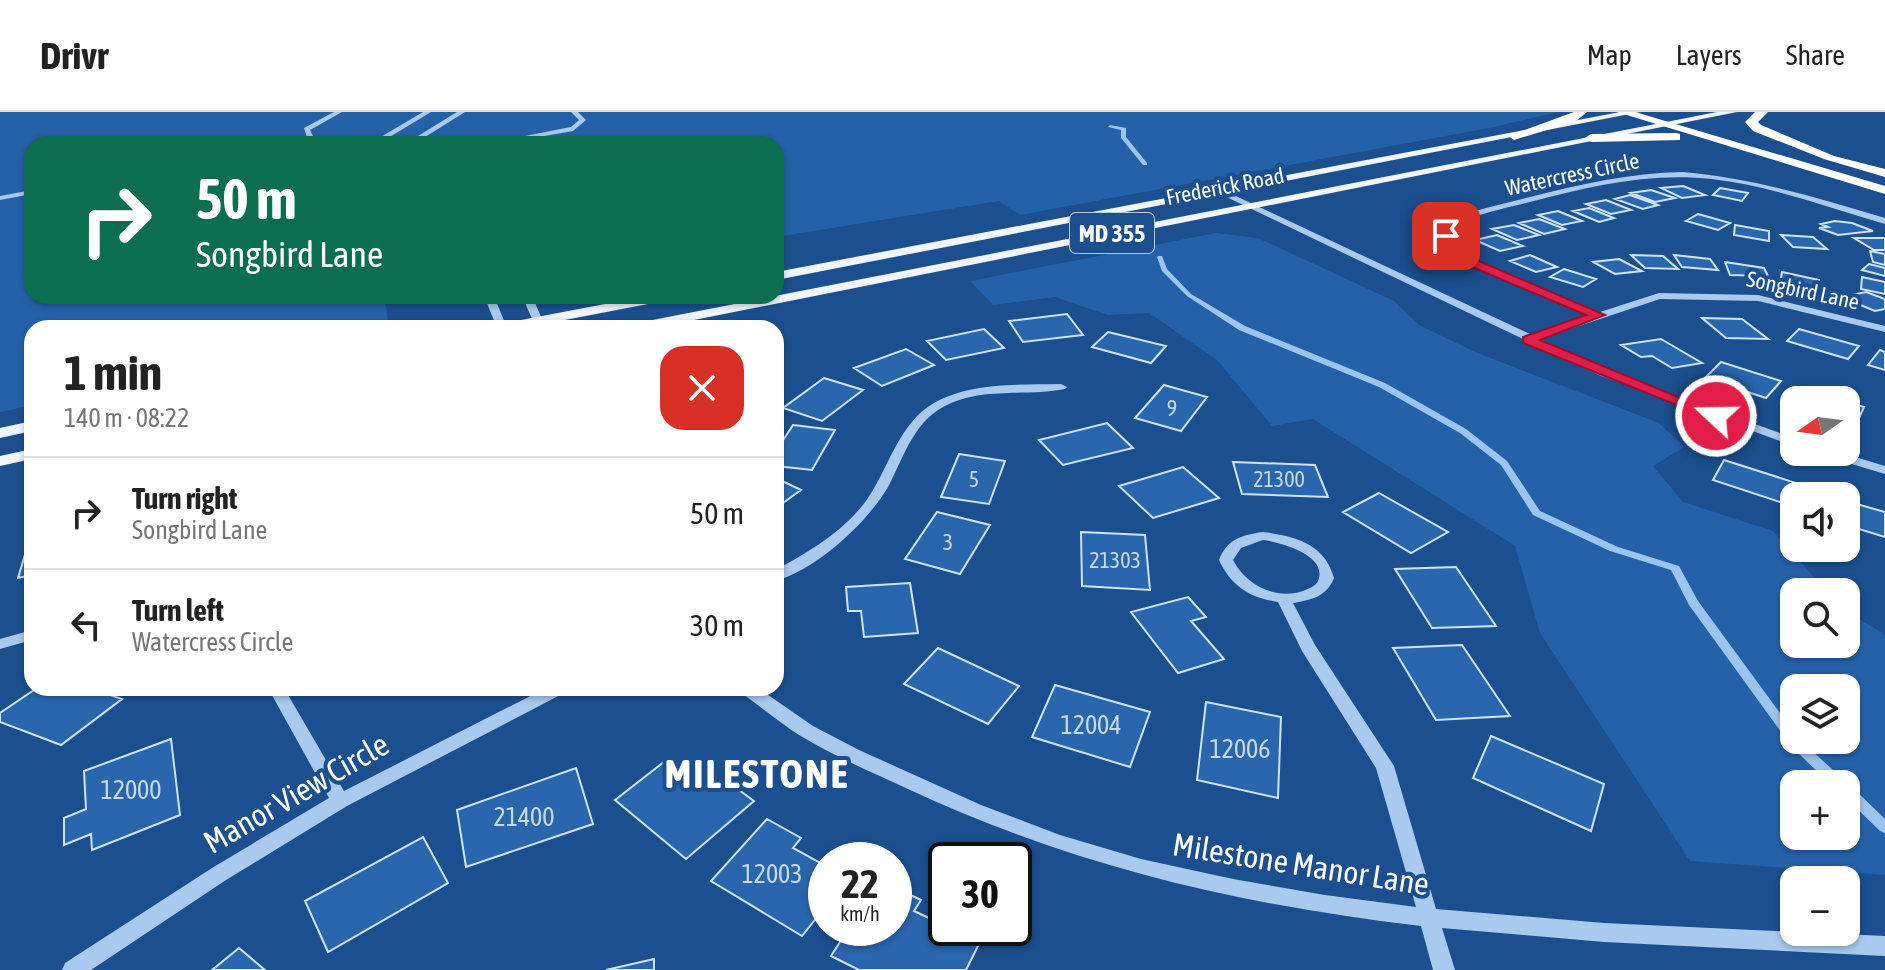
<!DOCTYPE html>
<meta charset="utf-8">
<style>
:root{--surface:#fff;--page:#f6f6f6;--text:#222;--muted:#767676;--line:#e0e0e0}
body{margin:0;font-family:"Asap Condensed",sans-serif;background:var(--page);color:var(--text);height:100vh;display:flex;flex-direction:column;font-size:30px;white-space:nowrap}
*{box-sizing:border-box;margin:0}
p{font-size:26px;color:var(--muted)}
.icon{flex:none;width:44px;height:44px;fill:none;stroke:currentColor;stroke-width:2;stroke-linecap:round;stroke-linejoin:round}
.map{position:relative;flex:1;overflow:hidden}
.side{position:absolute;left:24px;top:208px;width:760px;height:376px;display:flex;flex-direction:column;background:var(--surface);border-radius:24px;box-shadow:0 2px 6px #0004}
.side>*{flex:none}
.banner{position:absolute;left:24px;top:24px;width:760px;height:168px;border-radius:24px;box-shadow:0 2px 6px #0004;background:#0b6e4f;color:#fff;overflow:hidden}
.needle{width:52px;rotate:256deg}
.controls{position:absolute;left:1780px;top:274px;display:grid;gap:16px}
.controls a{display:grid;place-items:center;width:80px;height:80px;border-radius:16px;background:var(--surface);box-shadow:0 2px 6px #0004;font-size:40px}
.speed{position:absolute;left:808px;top:730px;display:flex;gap:16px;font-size:40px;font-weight:700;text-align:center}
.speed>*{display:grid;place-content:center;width:104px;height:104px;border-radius:50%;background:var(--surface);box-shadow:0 2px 6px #0004;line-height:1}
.speed small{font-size:20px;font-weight:400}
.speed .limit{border:4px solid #111;border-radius:12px;background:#fff;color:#111}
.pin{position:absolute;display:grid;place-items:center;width:68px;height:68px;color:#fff;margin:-34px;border-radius:16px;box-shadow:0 4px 12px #0006}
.me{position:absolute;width:88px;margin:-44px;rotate:291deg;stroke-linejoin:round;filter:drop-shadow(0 0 6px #0008)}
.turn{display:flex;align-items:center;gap:28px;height:168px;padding:0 40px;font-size:36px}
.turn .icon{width:104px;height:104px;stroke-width:2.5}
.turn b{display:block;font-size:56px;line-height:68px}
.round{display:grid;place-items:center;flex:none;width:84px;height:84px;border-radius:24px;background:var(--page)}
.headline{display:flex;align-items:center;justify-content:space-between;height:136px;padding:0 40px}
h1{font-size:48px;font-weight:700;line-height:60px}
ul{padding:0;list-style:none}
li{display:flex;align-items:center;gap:24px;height:112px;padding:0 40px;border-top:2px solid var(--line)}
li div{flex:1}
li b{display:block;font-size:30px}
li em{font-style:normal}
header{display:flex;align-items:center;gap:48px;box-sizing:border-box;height:112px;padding:0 40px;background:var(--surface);border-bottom:2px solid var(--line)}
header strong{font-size:38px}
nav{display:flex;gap:44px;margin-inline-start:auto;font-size:28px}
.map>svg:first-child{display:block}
</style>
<header>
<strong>Drivr</strong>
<nav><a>Map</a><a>Layers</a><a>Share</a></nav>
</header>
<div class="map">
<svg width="1885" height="858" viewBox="0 0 1885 858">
<rect width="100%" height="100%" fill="#1b4f8f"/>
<!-- green -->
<path fill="#2461a8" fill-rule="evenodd" d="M 0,0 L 1558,0 L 1489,16 L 1020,103 L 999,89 L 776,125 L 776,32 L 32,32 L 32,184 L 409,184 L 385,188 L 389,216 L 32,216 L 32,293 L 0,300 Z
M 1216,121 L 1258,126 L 1394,189 L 1419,213 L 1475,240 L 1659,311 L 1684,335 L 1653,354 L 1683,390 L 1773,419 L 1827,480 L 1794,480 L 1794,532 L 1846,532 L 1846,499 L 1885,523 L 1885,763 L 1690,749 L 1540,521 L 1515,434 L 1313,307 L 1272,314 L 1217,248 L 1149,201 L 1108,203 L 1055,185 L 993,193 L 970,169 ZM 1794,576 L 1846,576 L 1846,628 L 1794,628 ZM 1846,672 L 1846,724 L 1794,724 L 1794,672 Z"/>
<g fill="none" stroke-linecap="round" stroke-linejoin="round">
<!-- stream -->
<path fill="#9cc4f0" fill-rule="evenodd" d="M 1110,13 L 1126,16 L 1126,25 L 1147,51 L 1147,53 L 1143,53 L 1121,26 L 1121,18 L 1108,15 Z
M 1158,144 L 1162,144 L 1167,157 L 1191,182 L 1245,214 L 1385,271 L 1466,317 L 1507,349 L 1540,399 L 1618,435 L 1679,454 L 1698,489 L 1794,620 L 1794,628 L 1800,628 L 1844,668 L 1845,672 L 1830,672 L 1792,635 L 1689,493 L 1671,458 L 1610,439 L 1533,403 L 1501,353 L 1460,321 L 1379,275 L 1239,218 L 1187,184 L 1162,159 L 1157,145 Z
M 1846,673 L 1851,674 L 1885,707 L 1885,721 L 1880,719 L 1846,686 Z"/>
</g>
<!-- building -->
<path fill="#2a66ad" stroke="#cfe3fa" stroke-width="2" d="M 1683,74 L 1705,83 L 1682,86 L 1661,76 Z
M 1720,76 L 1748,81 L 1742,89 L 1713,83 Z
M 1651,78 L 1675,86 L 1655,90 L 1631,81 Z
M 1630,83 L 1658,93 L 1643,97 L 1615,87 Z
M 1606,88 L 1631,98 L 1611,102 L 1586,92 Z
M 1589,96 L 1614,106 L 1599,110 L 1573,99 Z
M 1558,99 L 1582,109 L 1562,113 L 1538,103 Z
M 1698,102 L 1730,111 L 1718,118 L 1686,109 Z
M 1539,107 L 1565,117 L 1544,122 L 1519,111 Z
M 1835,109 L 1852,111 L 1873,119 L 1838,123 L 1819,116 L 1828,115 L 1821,112 Z
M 1514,113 L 1539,123 L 1517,128 L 1492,117 Z
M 1735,113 L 1769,119 L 1769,129 L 1734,123 Z
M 1497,123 L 1523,134 L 1500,139 L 1475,128 Z
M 1781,123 L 1813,125 L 1827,137 L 1793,135 Z
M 1854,126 L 1885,126 L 1885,138 L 1874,138 Z
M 1870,139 L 1885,142 L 1885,153 L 1873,150 Z
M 1530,143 L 1557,155 L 1536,160 L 1510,149 Z
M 1631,143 L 1663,144 L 1678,157 L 1645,156 Z
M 1674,143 L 1710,147 L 1718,158 L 1682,155 Z
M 1619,147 L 1642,159 L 1615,162 L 1593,150 Z
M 1725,150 L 1764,156 L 1768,164 L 1730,163 Z
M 1869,152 L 1885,156 L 1885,164 L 1862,158 Z
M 1564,157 L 1596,167 L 1583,175 L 1550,165 Z
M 1782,160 L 1819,168 L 1817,179 L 1780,171 Z
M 1862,165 L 1885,170 L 1885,182 L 1861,177 Z
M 1866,180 L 1885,187 L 1885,197 L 1875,199 L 1841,185 Z
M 1067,202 L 1083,223 L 1023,230 L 1009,209 Z
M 1702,206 L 1742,207 L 1768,227 L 1726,226 Z
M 984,217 L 1004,236 L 946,248 L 927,229 Z
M 1799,217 L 1859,234 L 1848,247 L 1787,229 Z
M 1108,220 L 1166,234 L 1151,251 L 1092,235 Z
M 1661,227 L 1702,251 L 1672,256 L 1652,244 L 1641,245 L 1621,233 Z
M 906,237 L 934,253 L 882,274 L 854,256 Z
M 1880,238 L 1885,240 L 1885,258 L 1868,253 Z
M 1721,250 L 1781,269 L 1766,286 L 1705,266 Z
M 824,266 L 863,278 L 822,309 L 783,296 Z
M 1164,273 L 1207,285 L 1181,319 L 1135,306 Z
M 1796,275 L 1840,288 L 1788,290 Z
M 1846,290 L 1864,295 L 1855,315 L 1846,312 Z
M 1107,311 L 1133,336 L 1063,353 L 1039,328 Z
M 793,313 L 835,318 L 812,358 L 776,354 L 776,339 Z
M 959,342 L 1005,349 L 989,392 L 941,385 Z
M 1724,348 L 1799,372 L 1789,393 L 1713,368 Z
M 1233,350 L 1315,353 L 1328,385 L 1242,382 Z
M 1183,355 L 1219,386 L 1153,406 L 1119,374 Z
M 776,366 L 801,378 L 776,396 Z
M 1379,381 L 1448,420 L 1411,441 L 1343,400 Z
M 1846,389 L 1885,400 L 1885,425 L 1846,413 Z
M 937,400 L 990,413 L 960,462 L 905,447 Z
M 1081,420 L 1145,423 L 1150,478 L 1082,474 Z
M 32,435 L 32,463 L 18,466 L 27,436 Z
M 1456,455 L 1496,514 L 1432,516 L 1395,457 Z
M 910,471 L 918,521 L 864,525 L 861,499 L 848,499 L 846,475 Z
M 1188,485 L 1206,505 L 1191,509 L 1224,547 L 1178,561 L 1131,500 Z
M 1462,533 L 1510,604 L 1436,608 L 1393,536 Z
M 938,536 L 1019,574 L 988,612 L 904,572 Z
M 1055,573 L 1150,600 L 1130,655 L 1032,625 Z
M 37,576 L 89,576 L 122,587 L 61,633 L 0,610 L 0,601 Z
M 1206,590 L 1281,605 L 1278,686 L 1197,668 Z
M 1491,624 L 1604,672 L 1591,719 L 1473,666 Z
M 171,627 L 180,703 L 92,738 L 91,722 L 64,733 L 64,706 L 86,697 L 84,659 Z
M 669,646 L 711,678 L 724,667 L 754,689 L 686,747 L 615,688 Z
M 576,656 L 593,712 L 466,755 L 457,698 Z
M 767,707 L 801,726 L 793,736 L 826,754 L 826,794 L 802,824 L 711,769 Z
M 423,725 L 448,771 L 328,840 L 305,789 Z
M 894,775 L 921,788 L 914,799 L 980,830 L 966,858 L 859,858 L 831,844 L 849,816 L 894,816 Z
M 239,836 L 265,858 L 212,858 Z
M 654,847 L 654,858 L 606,858 Z"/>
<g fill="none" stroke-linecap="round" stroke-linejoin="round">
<!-- minor -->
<path fill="#a9c9ee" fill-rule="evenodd" d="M 334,0 L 342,0 L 310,18 L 317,32 L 309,32 L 304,16 Z
M 423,0 L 431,0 L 378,32 L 369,32 Z
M 457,0 L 465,0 L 414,32 L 405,32 Z
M 571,0 L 578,0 L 586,8 L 573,19 L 500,32 L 484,32 L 571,15 L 579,8 Z
M 1683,60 C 1753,66 1818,86 1885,106 L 1885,112 C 1828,96 1772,74 1712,67 C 1650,60 1590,74 1530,90 C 1504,96 1479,102 1454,112 L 1450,124 L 1463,140 L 1480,151 L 1600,200 L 1659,181 L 1758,183 L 1885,214 L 1885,220 L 1758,189 L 1660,187 L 1540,227 L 1607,259 L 1794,326 L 1794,334 L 1599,263 L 1530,231 L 1524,230 L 1523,227 L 1216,80 L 1223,78 L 1532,223 L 1591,204 L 1474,155 L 1457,144 L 1442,124 L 1447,109 C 1474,98 1502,92 1530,85 C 1581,72 1630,61 1683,60 Z
M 32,78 L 32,82 L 0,88 L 0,84 Z
M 484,184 L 494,184 L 507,216 L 497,216 Z
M 522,184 L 532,184 L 546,216 L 536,216 Z
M 1061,272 L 1067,275 L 1065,277 C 1025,285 981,274 943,295 C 913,311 903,347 888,375 C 866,412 818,456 776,469 L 776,458 C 810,439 845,419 868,386 C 889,355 899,311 934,291 C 971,270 1020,273 1061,272 Z
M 1820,340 L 1839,340 L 1885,354 L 1885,362 L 1822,343 Z
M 1263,420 C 1295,424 1325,432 1334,466 C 1327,484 1312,488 1293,491 L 1315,533 L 1394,654 L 1436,797 L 1604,811 L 1885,824 L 1885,844 L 1604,830 L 1442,816 L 1455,858 L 1433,858 L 1421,814 C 1239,793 1074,754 908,677 C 871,660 834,644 799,623 C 779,610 760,594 740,580 L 738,576 L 758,576 L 813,614 L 859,638 L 981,693 L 1060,723 L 1141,747 L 1233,767 L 1325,783 L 1416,795 L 1376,656 L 1302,539 L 1278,490 C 1250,486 1231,474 1219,448 C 1227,427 1242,423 1263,420 ZM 1263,428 C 1279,430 1329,443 1318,469 C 1316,474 1308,477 1303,479 C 1275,488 1246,473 1233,448 L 1241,436 Z
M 32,518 L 32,528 L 0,537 L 0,527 Z
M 268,576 L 284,576 L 344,679 L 546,576 L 568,576 L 566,580 L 347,694 L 226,768 L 91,858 L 62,858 L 65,851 L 212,756 L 329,686 Z"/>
<!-- major -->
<path fill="#f0f6ff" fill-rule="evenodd" d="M 1620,0 L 1640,0 L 776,168 L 776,160 Z
M 1717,0 L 1737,0 L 654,216 L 625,216 L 632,212 Z
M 647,184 L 676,184 L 669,188 L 523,216 L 493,216 L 500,212 Z
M 32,309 L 32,319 L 0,326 L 0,316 Z
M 32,337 L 32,347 L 0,354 L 0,344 Z"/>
<!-- highway -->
<path fill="#fff" fill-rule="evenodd" d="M 1574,0 L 1587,0 L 1576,9 L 1514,28 L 1508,24 Z
M 1617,0 L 1635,0 L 1885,74 L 1885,82 Z
M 1755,0 L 1768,0 L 1758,10 L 1761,13 L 1834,44 L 1885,57 L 1885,65 L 1824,47 L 1753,19 L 1745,10 Z
M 1676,21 L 1680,22 L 1680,28 L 1591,30 L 1585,26 L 1591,22 Z"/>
</g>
<!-- route -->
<path fill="#e11d48" stroke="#92132f" stroke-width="2" d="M 1442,122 L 1450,122 L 1464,139 L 1481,150 L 1605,203 L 1540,228 L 1724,304 L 1711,307 L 1523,231 L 1523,225 L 1586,203 L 1472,155 L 1455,144 Z"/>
<g text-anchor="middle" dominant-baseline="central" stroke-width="8" stroke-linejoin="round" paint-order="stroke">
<!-- far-street labels -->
<g font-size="22" fill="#fff" stroke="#1b4f8f">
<text transform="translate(1572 62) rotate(-12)">Watercress Circle</text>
<text transform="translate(1225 74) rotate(-11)">Frederick Road</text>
<text transform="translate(1803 178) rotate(12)">Songbird Lane</text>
</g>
<!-- number labels -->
<g font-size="22" fill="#cad9ea">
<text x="1172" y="296">9</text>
<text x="974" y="367">5</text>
<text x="1279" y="367">21300</text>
<text x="948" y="430">3</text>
<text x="1115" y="448">21303</text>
</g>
<!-- shield labels -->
<rect fill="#1b4f8f" stroke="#bbcadd" stroke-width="2" x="1070" y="101" width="84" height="40" rx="6"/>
<g font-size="24" font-weight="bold" fill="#fff">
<text x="1112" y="121">MD 355</text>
</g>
<!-- near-number labels -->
<g font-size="26" fill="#cad9ea">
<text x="1091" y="613">12004</text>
<text x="1240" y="637">12006</text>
<text x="131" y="678">12000</text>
<text x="524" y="705">21400</text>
<text x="772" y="762">12003</text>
</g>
<!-- near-street labels -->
<g font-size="32" fill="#fff" stroke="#1b4f8f">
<text transform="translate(296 681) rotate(-30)">Manor View Circle</text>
<text transform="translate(1301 752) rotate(9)">Milestone Manor Lane</text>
</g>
<!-- near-district labels -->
<g font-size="40" font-weight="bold" letter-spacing="2" fill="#fff" stroke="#1b4f8f">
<text x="757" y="661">MILESTONE</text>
</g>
</g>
</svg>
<div class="controls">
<a><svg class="needle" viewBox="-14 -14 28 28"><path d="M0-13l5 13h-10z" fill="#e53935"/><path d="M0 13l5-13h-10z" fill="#767676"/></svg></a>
<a><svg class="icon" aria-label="sound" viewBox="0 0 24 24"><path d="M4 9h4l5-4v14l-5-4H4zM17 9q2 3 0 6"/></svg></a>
<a><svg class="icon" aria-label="search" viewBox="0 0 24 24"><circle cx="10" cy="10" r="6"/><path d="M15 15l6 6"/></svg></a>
<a><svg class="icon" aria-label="layers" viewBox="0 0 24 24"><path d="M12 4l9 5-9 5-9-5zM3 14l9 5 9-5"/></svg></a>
<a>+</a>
<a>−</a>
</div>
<div class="speed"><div>22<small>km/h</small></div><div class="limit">30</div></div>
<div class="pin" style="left:1446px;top:124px;background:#d93025"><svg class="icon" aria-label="arrive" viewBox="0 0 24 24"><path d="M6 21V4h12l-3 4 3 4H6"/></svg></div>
<svg class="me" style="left:1716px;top:304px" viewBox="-20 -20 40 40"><circle r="17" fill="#e11d48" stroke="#fff" stroke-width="3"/><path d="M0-11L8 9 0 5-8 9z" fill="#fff"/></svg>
<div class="banner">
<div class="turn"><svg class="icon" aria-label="right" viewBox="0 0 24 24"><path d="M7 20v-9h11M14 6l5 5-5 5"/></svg><div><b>50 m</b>Songbird Lane</div></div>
</div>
<section class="side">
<div class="headline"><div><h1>1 min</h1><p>140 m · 08:22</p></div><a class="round" style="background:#d93025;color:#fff"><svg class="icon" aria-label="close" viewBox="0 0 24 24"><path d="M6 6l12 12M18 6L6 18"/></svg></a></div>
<ul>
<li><svg class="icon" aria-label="right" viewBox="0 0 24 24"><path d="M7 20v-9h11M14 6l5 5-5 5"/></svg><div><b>Turn right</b><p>Songbird Lane</p></div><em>50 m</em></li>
<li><svg class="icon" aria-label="left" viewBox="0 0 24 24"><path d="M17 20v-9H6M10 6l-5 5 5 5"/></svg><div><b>Turn left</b><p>Watercress Circle</p></div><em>30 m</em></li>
</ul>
</section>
</div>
